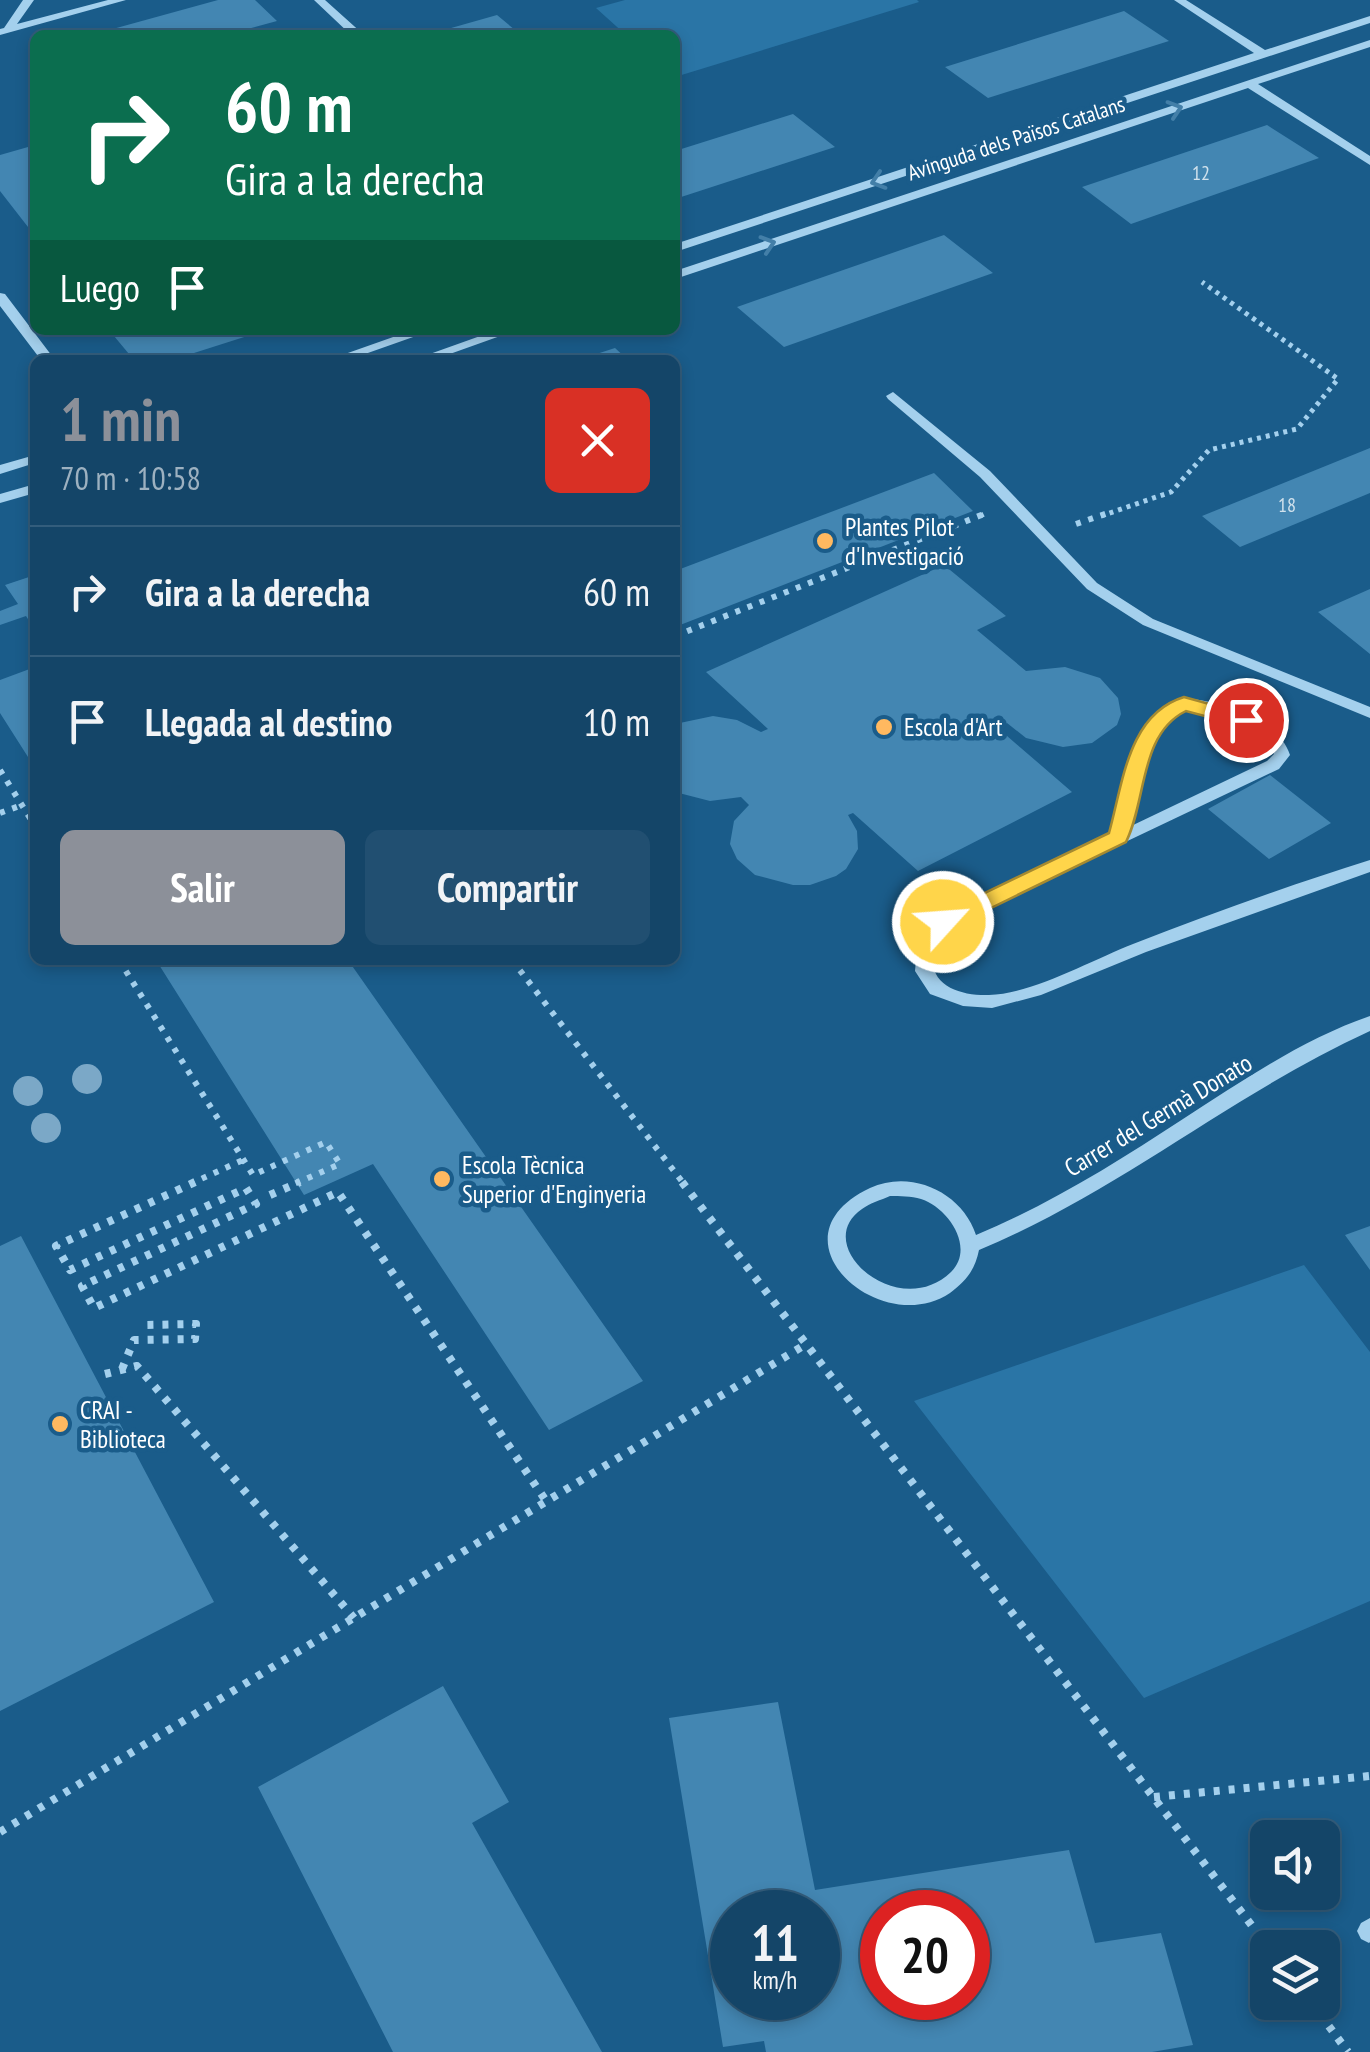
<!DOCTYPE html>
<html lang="es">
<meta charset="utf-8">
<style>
:root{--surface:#144568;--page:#214f71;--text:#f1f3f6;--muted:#9db1c0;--line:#335d7c;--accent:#8c9099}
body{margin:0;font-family:"PT Sans Narrow",sans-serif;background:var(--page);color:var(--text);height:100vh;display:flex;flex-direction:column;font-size:38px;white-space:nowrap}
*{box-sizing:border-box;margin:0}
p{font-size:32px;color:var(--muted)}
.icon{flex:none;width:55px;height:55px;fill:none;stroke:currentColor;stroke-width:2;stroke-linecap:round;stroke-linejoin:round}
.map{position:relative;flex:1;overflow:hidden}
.side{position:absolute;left:30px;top:355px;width:650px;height:610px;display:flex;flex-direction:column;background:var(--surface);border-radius:15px;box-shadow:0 5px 15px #0003,0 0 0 2px var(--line)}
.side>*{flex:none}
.hud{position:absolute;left:30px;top:30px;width:650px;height:305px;border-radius:15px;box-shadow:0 5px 15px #0003,0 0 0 2px var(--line);background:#0b6e4f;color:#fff;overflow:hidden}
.controls{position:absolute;left:1250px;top:1820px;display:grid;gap:20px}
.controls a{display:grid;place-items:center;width:90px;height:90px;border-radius:15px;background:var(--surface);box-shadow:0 5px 15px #0003,0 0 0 2px var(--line);font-size:50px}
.speed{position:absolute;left:710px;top:1890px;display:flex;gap:20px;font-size:50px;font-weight:700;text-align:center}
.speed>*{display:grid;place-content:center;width:130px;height:130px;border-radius:50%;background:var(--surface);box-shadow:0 5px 15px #0003,0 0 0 2px var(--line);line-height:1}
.speed small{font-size:25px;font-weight:400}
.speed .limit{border:15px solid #d22;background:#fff;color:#111}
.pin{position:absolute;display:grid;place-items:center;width:85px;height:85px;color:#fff;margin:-42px;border:5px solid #fff;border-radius:50%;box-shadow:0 2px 10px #0007}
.me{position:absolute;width:110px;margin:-55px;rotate:64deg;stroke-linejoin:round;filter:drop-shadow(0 0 8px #0008)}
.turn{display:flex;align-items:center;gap:35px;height:210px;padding:0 30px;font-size:45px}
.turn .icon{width:130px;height:130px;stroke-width:2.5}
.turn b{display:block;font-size:70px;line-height:85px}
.then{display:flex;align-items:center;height:95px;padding:0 30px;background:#0003;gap:20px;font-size:38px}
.round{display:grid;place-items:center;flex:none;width:105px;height:105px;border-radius:15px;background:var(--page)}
.headline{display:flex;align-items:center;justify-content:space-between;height:170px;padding:0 30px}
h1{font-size:60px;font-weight:700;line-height:75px;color:var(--accent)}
.action{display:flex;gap:20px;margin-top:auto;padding:20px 30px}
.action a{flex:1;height:115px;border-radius:15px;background:var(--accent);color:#fff;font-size:40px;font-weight:700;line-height:115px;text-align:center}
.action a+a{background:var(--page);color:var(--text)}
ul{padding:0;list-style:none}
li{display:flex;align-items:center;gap:30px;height:130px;padding:0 30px;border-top:2px solid var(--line)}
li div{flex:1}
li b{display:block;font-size:38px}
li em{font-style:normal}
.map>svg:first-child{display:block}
</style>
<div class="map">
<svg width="1370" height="2052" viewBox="0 0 1370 2052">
<rect width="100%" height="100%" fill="#1a5c8a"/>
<!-- green -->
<path fill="#2a75a6" d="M 625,0 L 917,0 L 919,2 L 675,77 L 675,35 L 626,35 L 596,8 Z
M 1304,1265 L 1370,1352 L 1370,1601 L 1144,1698 L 914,1401 Z"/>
<!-- building -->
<path fill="#4386b2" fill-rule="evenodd" d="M 218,0 L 255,0 L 277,21 L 225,35 L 91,35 Z
M 1124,11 L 1169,41 L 988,98 L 945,67 Z
M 497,15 L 521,35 L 430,35 L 430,34 Z
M 793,114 L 835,147 L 675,199 L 675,151 Z
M 1267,125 L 1319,158 L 1131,224 L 1082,187 Z
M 35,145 L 35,236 L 0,191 L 0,155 Z
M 944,235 L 993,273 L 784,347 L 737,307 Z
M 109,330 L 262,330 L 263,331 L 172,360 L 134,360 Z
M 615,348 L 628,360 L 581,360 L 581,359 Z
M 1370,448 L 1370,493 L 1240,547 L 1202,516 Z
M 934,473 L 973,511 L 675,627 L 675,571 Z
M 944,565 L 1006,616 L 977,630 L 1026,671 L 1065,667 L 1100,678 L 1118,698 L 1121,714 L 1117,725 L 1092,743 L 1063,747 L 1026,738 L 1007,723 L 999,729 L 1072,792 L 918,871 L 853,813 L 848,815 L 857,831 L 858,849 L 846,869 L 836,876 L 810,885 L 793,885 L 755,875 L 737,859 L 730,844 L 734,821 L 749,805 L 741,797 L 710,801 L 675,792 L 675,724 L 713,716 L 737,720 L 761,732 L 768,729 L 706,672 Z
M 35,575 L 35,630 L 26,616 L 0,625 L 0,611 L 18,604 L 5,585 Z
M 1370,589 L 1370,654 L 1318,612 Z
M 35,667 L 35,768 L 0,713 L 0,680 Z
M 1270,775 L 1331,823 L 1269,859 L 1208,809 Z
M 156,960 L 348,960 L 643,1381 L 549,1430 L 373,1164 L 304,1195 Z
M 1370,1226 L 1370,1270 L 1345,1235 Z
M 21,1236 L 214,1602 L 0,1711 L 0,1246 Z
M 443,1686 L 509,1802 L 472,1823 L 602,2052 L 393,2052 L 258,1787 Z
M 778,1702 L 815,1890 L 1069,1850 L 1095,1943 L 1161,1933 L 1193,2045 L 1152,2052 L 766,2052 L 764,2041 L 723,2047 L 669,1718 ZM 732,1912 L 818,1912 L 818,1998 L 732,1998 ZM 882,1912 L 968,1912 L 968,1998 L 882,1998 Z"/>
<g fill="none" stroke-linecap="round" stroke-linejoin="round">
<!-- path-far2 -->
<path stroke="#a4d0ed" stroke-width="5" stroke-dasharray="4 5" stroke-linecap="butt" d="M 980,516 L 984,514
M 1101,516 L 1171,492 L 1209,450 L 1297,429 L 1338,379 L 1202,282"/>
<!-- path-far1 -->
<path stroke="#a4d0ed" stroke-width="6" stroke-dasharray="5 8" stroke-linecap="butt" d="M 1076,524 L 1108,513
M 675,636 L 984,514
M 0,770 L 35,826
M 0,813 L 22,805
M 119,960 L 253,1175 L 326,1142 L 340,1164 L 294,1184
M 512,960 L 684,1184
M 190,1184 L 243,1160"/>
<!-- path -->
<path stroke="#a4d0ed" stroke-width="8" stroke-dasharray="6 9" stroke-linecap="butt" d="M 195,1182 L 56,1246 L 70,1270 L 246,1188 L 256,1204 L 82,1286 L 94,1308 L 338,1192 L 546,1501
M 682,1182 L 1269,1948
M 270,1195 L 300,1182
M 122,1369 L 134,1340 L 195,1339 L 196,1324 L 144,1325
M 105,1374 L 137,1366 L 354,1618
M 1154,1797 L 1370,1776
M 0,1832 L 808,1343
M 1311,2002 L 1348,2052"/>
<!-- minor -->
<path fill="#a4d0ed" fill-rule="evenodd" d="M 23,0 L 34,0 L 17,24 L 108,0 L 126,0 L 0,35 L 0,29 L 4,28 Z
M 314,0 L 325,0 L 364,35 L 351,35 Z
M 1174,0 L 1186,0 L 1265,50 L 1370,16 L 1370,23 L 675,252 L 675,244 L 1254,53 Z
M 1370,40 L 1370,47 L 1258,84 L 1370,156 L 1370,165 L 1248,88 L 675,279 L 675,271 Z
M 0,293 L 5,294 L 55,360 L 41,360 L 0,306 Z
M 413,330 L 433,330 L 348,360 L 328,360 Z
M 497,330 L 517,330 L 433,360 L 413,360 Z
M 893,392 L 990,471 L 1097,583 L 1153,619 L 1370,707 L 1370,718 L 1143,625 L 1087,589 L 980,477 L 888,399 L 886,396 Z
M 35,455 L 35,463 L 0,474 L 0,465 Z
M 35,484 L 35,493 L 0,503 L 0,494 Z
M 1191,699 C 1226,703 1278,718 1290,755 L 1279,769 L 949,926 C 944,934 936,943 934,953 C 927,986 962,996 989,995 C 1032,994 1092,960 1133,944 C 1210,914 1290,885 1370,860 L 1370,872 L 1146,952 L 1041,995 L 992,1008 L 963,1006 L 930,994 L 915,971 L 917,949 L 937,918 L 1110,836 C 1122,791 1133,702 1191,699 ZM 1186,709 C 1214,710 1264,725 1274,754 L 1267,761 L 1129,827 C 1138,788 1144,726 1186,709 Z
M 1370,1016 L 1370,1031 C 1232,1094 1120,1191 979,1250 C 975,1270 966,1281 950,1293 C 880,1340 765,1238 870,1188 C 911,1169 962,1192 976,1235 C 1050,1204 1116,1163 1183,1119 C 1242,1081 1303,1039 1370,1016 ZM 890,1196 C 900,1196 911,1196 921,1199 C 947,1207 976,1247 951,1272 C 898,1323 809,1245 862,1209 C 870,1203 881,1200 890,1196 Z
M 1370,1918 L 1370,1942 L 1369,1943 L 1361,1939 L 1357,1931 L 1361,1923 Z"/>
</g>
<!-- trees -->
<g fill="#7ba8c7">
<circle cx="87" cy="1079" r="15"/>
<circle cx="28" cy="1091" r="15"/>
<circle cx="46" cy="1128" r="15"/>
</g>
<!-- one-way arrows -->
<defs><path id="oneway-chevron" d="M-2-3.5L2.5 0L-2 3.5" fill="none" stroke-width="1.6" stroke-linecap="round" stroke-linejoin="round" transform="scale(2.5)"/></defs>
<g stroke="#437fa8">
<use href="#oneway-chevron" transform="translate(1175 109) rotate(-18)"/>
<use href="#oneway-chevron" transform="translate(878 181) rotate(162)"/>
<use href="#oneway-chevron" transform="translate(768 244) rotate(-18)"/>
</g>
<!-- route -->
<path fill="#ffd54a" stroke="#a68a30" stroke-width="2.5" d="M 1184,697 L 1253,716 L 1256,720 L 1246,727 L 1186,711 C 1139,734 1147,800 1126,842 L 950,928 L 935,928 L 932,922 L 935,917 L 1109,833 C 1123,783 1128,714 1184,697 Z"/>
<!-- markers -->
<g fill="#ffb960" stroke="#1a5c8a" stroke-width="4">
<circle cx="825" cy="541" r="10"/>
<circle cx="884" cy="727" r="10"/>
<circle cx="442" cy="1179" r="10"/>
<circle cx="60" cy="1424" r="10"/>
</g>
<g text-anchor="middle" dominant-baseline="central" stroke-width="9" stroke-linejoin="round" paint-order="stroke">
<!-- number labels -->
<g font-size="20" fill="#d0e1ec">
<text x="1201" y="173">12</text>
<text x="1287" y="505">18</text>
</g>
<!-- far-street labels -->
<g font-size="22" fill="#fff" stroke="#1a5c8a">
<text transform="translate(1016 138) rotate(-18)">Avinguda dels Països Catalans</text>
</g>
<!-- poi labels -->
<g font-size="25" fill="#fff" stroke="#1a5c8a" text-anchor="start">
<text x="845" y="527">Plantes Pilot<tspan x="845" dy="29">d'Investigació</tspan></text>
<text x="904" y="727">Escola d'Art</text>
<text x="462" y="1165">Escola Tècnica<tspan x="462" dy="29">Superior d'Enginyeria</tspan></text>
<text x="80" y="1410">CRAI -<tspan x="80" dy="29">Biblioteca</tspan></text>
</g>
<!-- street labels -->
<g font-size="25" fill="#fff" stroke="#1a5c8a">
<text transform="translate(1158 1115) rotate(-31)">Carrer del Germà Donato</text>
</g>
</g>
</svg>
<div class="controls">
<a><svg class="icon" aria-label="sound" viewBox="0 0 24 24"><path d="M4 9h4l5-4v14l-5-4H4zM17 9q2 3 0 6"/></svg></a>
<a><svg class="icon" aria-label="layers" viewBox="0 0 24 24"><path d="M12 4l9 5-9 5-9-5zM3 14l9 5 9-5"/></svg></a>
</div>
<div class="speed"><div>11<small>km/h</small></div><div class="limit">20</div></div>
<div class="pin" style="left:1246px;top:720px;background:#d93025"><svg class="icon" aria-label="arrive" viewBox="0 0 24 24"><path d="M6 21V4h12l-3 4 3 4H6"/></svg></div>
<svg class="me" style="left:943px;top:922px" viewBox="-20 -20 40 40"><circle r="17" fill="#ffd54a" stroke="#fff" stroke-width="3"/><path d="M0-11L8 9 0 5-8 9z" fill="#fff"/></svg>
<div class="hud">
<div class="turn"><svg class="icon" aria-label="right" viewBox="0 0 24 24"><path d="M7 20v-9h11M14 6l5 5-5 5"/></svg><div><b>60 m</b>Gira a la derecha</div></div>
<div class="then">Luego<svg class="icon" aria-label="arrive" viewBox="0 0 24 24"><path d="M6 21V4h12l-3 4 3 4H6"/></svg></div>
</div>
<section class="side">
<div class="headline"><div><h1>1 min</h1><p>70 m · 10:58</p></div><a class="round" style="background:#d93025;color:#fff"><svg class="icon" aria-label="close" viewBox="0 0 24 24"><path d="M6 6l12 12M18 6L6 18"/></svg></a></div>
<ul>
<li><svg class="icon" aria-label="right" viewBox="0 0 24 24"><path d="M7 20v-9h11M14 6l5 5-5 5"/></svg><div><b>Gira a la derecha</b></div><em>60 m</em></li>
<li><svg class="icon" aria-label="arrive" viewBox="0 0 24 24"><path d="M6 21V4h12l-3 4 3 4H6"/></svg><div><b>Llegada al destino</b></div><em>10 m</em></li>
</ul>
<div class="action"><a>Salir</a><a>Compartir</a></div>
</section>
</div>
